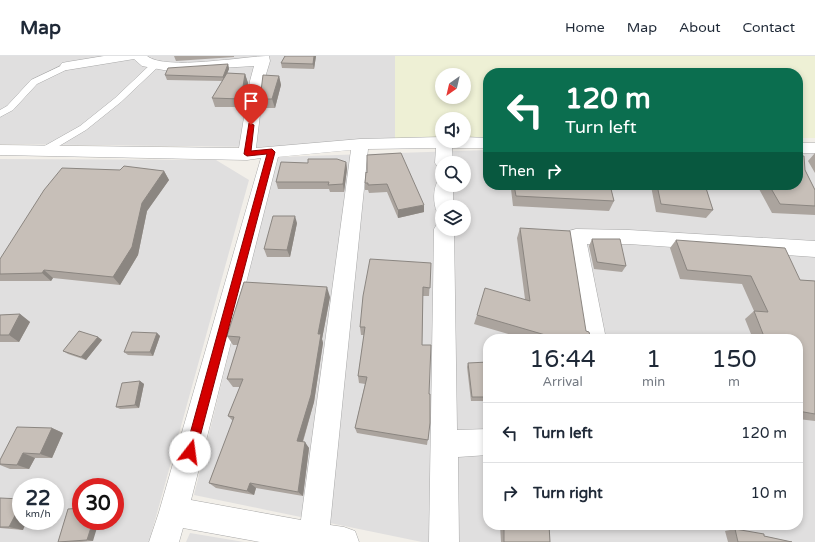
<!DOCTYPE html>
<style>
:root{--surface:#fff;--page:#f6f6f7;--text:#1f2937;--muted:#747a83;--line:#e0e1e3}
body{margin:0;font-family:"Varela Round",sans-serif;background:var(--page);color:var(--text);height:100vh;display:flex;flex-direction:column;font-size:15px;white-space:nowrap}
*{box-sizing:border-box;margin:0}
p{font-size:13px;color:var(--muted)}
.icon{flex:none;width:22px;height:22px;fill:none;stroke:currentColor;stroke-width:2;stroke-linecap:round;stroke-linejoin:round}
.map{position:relative;flex:1;overflow:hidden}
.side{position:absolute;left:483px;top:278px;width:320px;height:196px;display:flex;flex-direction:column;background:var(--surface);border-radius:16px;box-shadow:0 2px 6px #0003}
.side>*{flex:none}
.banner{position:absolute;left:483px;top:12px;width:320px;height:122px;border-radius:16px;box-shadow:0 2px 6px #0003;background:#0b6e4f;color:#fff;overflow:hidden}
.needle{width:26px;rotate:214deg}
.fabs{position:absolute;left:435px;top:12px;display:grid;gap:8px}
.fabs a{display:grid;place-items:center;width:36px;height:36px;border-radius:50%;background:var(--surface);box-shadow:0 2px 6px #0003;font-size:20px}
.speed{position:absolute;left:12px;top:422px;display:flex;gap:8px;font-size:20px;font-weight:700;text-align:center}
.speed>*{display:grid;place-content:center;width:52px;height:52px;border-radius:50%;background:var(--surface);box-shadow:0 2px 6px #0003;line-height:1}
.speed small{font-size:10px;font-weight:400}
.speed .limit{border:6px solid #d22;background:#fff;color:#111}
.pin{position:absolute;display:grid;place-items:center;width:34px;height:34px;color:#fff;margin:-41px -17px;border-radius:50% 50% 50% 0;rotate:-45deg;box-shadow:0 0 4px #0007}
.pin .icon{rotate:45deg}
.me{position:absolute;width:44px;margin:-22px;rotate:15deg;stroke-linejoin:round;filter:drop-shadow(0 0 3px #0008)}
.turn{display:flex;align-items:center;gap:14px;height:84px;padding:0 16px;font-size:18px}
.turn .icon{width:52px;height:52px;stroke-width:2.5}
.turn b{display:block;font-size:28px;line-height:34px}
.then{display:flex;align-items:center;height:38px;padding:0 16px;background:#0003;gap:8px;font-size:15px}
.eta{display:flex;justify-content:space-evenly;align-items:center;height:68px;text-align:center}
.eta b{font-size:24px;font-weight:600;line-height:28px}
ul{padding:0;list-style:none}
li{display:flex;align-items:center;gap:12px;height:60px;padding:0 16px;border-top:1px solid var(--line)}
li div{flex:1}
li b{display:block;font-size:15px}
li em{font-style:normal}
header{display:flex;align-items:center;gap:24px;box-sizing:border-box;height:56px;padding:0 20px;background:var(--surface);border-bottom:1px solid var(--line)}
header strong{font-size:19px}
nav{display:flex;gap:22px;margin-inline-start:auto;font-size:14px}
.map>svg:first-child{display:block}
</style>
<header>
<strong>Map</strong>
<nav><a>Home</a><a>Map</a><a>About</a><a>Contact</a></nav>
</header>
<div class="map">
<svg width="815" height="486" viewBox="0 0 815 486">
<rect width="100%" height="100%" fill="#f2efe9"/>
<!-- residential -->
<path fill="#e0dfdf" fill-rule="evenodd" d="M 0,0 L 395,0 L 395,84 L 260,91 L 0,88 Z
M 488,94 L 488,129 L 798,129 L 798,94 L 815,94 L 815,486 L 422,486 L 194,439 L 277,101 ZM 442,107 L 464,107 L 464,129 L 442,129 ZM 442,151 L 464,151 L 464,173 L 442,173 ZM 488,283 L 798,283 L 798,469 L 488,469 Z
M 0,103 L 216,104 L 249,124 L 149,486 L 0,486 ZM 21,431 L 55,431 L 55,465 L 21,465 ZM 81,431 L 115,431 L 115,465 L 81,465 Z
M 190,477 L 244,486 L 186,486 Z"/>
<!-- farmland -->
<path fill="#eef0d5" fill-rule="evenodd" d="M 395,0 L 815,0 L 815,82 L 798,82 L 798,17 L 488,17 L 488,84 L 464,84 L 464,63 L 442,63 L 442,84 L 395,84 ZM 442,19 L 464,19 L 464,41 L 442,41 Z"/>
<g fill="none" stroke-linecap="round" stroke-linejoin="round">
<defs>
<path id="service" d="M 156,5 L 160,8 L 159,10 L 121,46 L 86,74 L 49,96 L 41,96 L 40,94 L 41,92 L 80,70 L 115,42 L 153,6 Z
M 67,7 L 71,10 L 70,12 L 37,28 L 13,54 L 0,61 L 0,54 L 7,50 L 31,24 Z"/>
<path id="minor" d="M 104,0 L 147,0 C 166,15 244,0 269,0 L 270,5 L 264,25 L 256,92 L 360,83 L 442,81 L 442,85 L 464,85 L 464,81 L 488,82 L 488,92 L 452,92 L 453,107 L 442,107 L 442,112 L 438,111 L 435,107 L 436,92 L 368,93 L 330,469 L 344,471 L 355,475 L 359,486 L 260,486 L 183,472 L 179,486 L 149,486 L 159,456 L 261,102 L 247,104 L 0,99 L 0,89 L 239,92 L 250,25 L 254,10 L 169,15 L 142,10 L 134,3 L 67,14 L 62,13 L 60,10 L 62,7 L 67,6 ZM 351,94 L 301,464 L 191,444 L 278,101 Z
M 798,87 L 815,87 L 815,97 L 798,97 Z
M 442,123 L 442,129 L 453,129 L 453,151 L 442,151 L 442,157 L 437,156 C 433,148 433,132 438,125 Z
M 442,166 L 442,173 L 454,173 L 457,374 L 488,373 L 488,399 L 458,401 L 459,486 L 429,486 L 434,173 L 437,168 Z
M 576,173 L 629,174 L 815,185 L 815,201 L 629,188 L 587,188 L 606,283 L 582,283 L 566,180 L 569,175 Z"/>
</defs>
<!-- service casing -->
<use href="#service" stroke="#a9a9a9" stroke-width="1"/>
<!-- minor casing -->
<use href="#minor" stroke="#a9a9a9" stroke-width="1"/>
<!-- service -->
<use href="#service" fill="#fff" fill-rule="evenodd"/>
<!-- minor -->
<use href="#minor" fill="#fff" fill-rule="evenodd"/>
</g>
<!-- wall -->
<path fill="#aba49e" d="M 174,0 L 234,0 L 234,1 L 176,5 Z
M 285,0 L 316,0 L 314,13 L 282,12 L 281,7 Z
M 228,8 L 229,13 L 227,17 L 245,18 L 248,27 L 244,51 L 215,51 L 212,42 L 223,25 L 167,24 L 165,19 Z
M 279,20 L 281,29 L 275,52 L 262,52 L 260,43 Z
M 815,97 L 815,117 L 808,105 Z
M 367,99 L 424,156 L 398,162 L 387,136 L 369,137 L 368,134 L 365,134 L 365,127 L 367,117 Z
M 346,106 L 347,113 L 344,136 L 330,136 L 329,133 L 278,133 L 276,126 L 308,107 Z
M 120,114 L 164,115 L 169,124 L 147,155 L 138,199 L 120,229 L 53,222 L 51,225 L 0,225 L 0,203 Z
M 805,114 L 815,134 L 815,159 L 772,157 L 759,133 L 711,133 L 709,129 L 798,129 Z
M 512,129 L 610,129 L 614,145 L 609,155 L 513,150 L 511,133 Z
M 652,129 L 705,129 L 713,154 L 706,162 L 656,156 L 651,130 Z
M 297,167 L 290,201 L 267,201 L 264,193 Z
M 520,172 L 586,275 L 591,283 L 526,283 L 474,268 L 477,259 L 525,243 L 517,182 Z
M 592,183 L 626,210 L 622,216 L 594,213 L 589,190 Z
M 676,184 L 800,224 L 815,225 L 815,365 L 798,363 L 798,283 L 753,283 L 745,263 L 754,255 L 742,228 L 680,223 L 670,192 Z
M 431,207 L 429,240 L 423,240 L 422,289 L 429,338 L 430,367 L 427,389 L 357,377 L 355,372 L 365,328 L 359,327 L 358,320 L 364,279 L 361,279 L 360,271 Z
M 330,241 L 322,283 L 323,287 L 314,346 L 303,386 L 309,392 L 303,440 L 256,432 L 254,439 L 216,432 L 209,427 L 233,365 L 228,360 L 240,331 L 233,331 L 227,323 L 238,289 L 233,289 L 227,280 Z
M 20,258 L 30,266 L 19,286 L 0,286 L 0,259 Z
M 157,277 L 160,280 L 153,300 L 128,299 L 124,296 Z
M 98,281 L 102,284 L 86,304 L 68,298 L 63,295 Z
M 468,307 L 488,307 L 488,345 L 471,345 L 467,311 Z
M 140,325 L 144,328 L 139,352 L 120,353 L 116,351 Z
M 52,372 L 63,377 L 52,402 L 35,402 L 29,413 L 10,413 L 0,409 L 0,404 Z
M 0,442 L 23,474 L 0,472 Z
M 68,453 L 93,485 L 81,486 L 58,486 Z
M 500,469 L 563,469 L 558,472 L 549,471 L 550,486 L 501,486 Z
M 735,473 L 764,480 L 792,486 L 728,486 L 725,475 Z"/>
<!-- shaded-wall -->
<path fill="#8b8681" d="M 314,0 L 316,0 L 314,13 L 313,8 Z
M 228,8 L 229,13 L 224,25 L 223,21 Z
M 245,18 L 248,27 L 244,51 L 241,43 Z
M 279,20 L 281,29 L 275,52 L 272,43 Z
M 346,106 L 347,113 L 344,136 L 343,128 Z
M 164,115 L 169,124 L 147,155 L 138,199 L 120,229 L 113,221 L 142,147 Z
M 424,149 L 424,156 L 398,162 L 398,154 Z
M 295,160 L 297,167 L 290,201 L 287,194 Z
M 44,214 L 53,222 L 51,225 L 42,217 Z
M 327,231 L 330,241 L 322,283 L 323,287 L 314,346 L 301,391 L 297,385 Z
M 20,258 L 30,266 L 19,286 L 9,279 Z
M 157,277 L 160,280 L 153,300 L 150,296 Z
M 98,281 L 102,284 L 86,304 L 81,301 Z
M 140,325 L 144,328 L 139,352 L 135,349 Z
M 52,372 L 63,377 L 52,402 L 40,398 Z
M 305,386 L 309,392 L 303,440 L 298,436 Z
M 23,397 L 35,402 L 29,413 L 17,409 Z
M 250,427 L 256,432 L 254,439 L 247,435 Z
M 21,448 L 21,465 L 27,465 L 23,474 L 9,471 Z
M 93,465 L 99,465 L 93,485 L 87,484 Z"/>
<!-- building -->
<path fill="#c7bfb8" stroke="#8b8681" d="M 285,0 L 314,0 L 313,8 L 281,7 Z
M 228,8 L 223,21 L 165,19 L 168,12 Z
M 227,17 L 245,18 L 241,43 L 212,42 Z
M 263,19 L 279,20 L 272,43 L 260,43 Z
M 401,97 L 424,149 L 398,154 L 387,128 L 368,129 L 368,127 L 365,127 L 366,116 L 367,117 L 367,99 Z
M 798,100 L 804,100 L 805,114 L 815,134 L 815,150 L 780,148 L 769,129 L 798,129 Z
M 308,103 L 337,103 L 346,106 L 343,128 L 328,129 L 329,126 L 276,126 L 281,106 L 308,107 Z
M 124,110 L 164,115 L 142,147 L 132,191 L 113,221 L 44,214 L 42,217 L 0,218 L 0,203 L 44,134 L 62,112 L 120,114 Z
M 514,129 L 610,129 L 614,145 L 516,140 Z
M 657,129 L 705,129 L 713,154 L 661,148 Z
M 273,160 L 295,160 L 287,194 L 264,193 Z
M 520,172 L 570,175 L 586,275 L 589,276 L 591,283 L 559,283 L 477,259 L 485,232 L 530,245 Z
M 592,183 L 620,183 L 626,210 L 597,206 Z
M 676,184 L 785,192 L 800,224 L 815,225 L 815,358 L 798,355 L 798,283 L 765,283 L 754,255 L 768,256 L 751,220 L 687,214 Z
M 370,203 L 431,207 L 430,232 L 423,231 L 422,289 L 431,289 L 429,338 L 430,338 L 430,367 L 428,384 L 355,372 L 367,321 L 358,320 L 365,271 L 360,271 L 363,240 Z
M 244,226 L 327,231 L 318,278 L 321,278 L 311,339 L 297,385 L 305,386 L 298,436 L 250,427 L 247,435 L 209,427 L 234,361 L 228,360 L 243,323 L 227,323 L 240,281 L 227,280 Z
M 20,258 L 9,279 L 0,279 L 0,259 Z
M 79,275 L 98,281 L 81,301 L 63,295 Z
M 132,276 L 157,277 L 150,296 L 124,296 Z
M 488,306 L 488,341 L 472,341 L 468,307 Z
M 140,325 L 135,349 L 116,351 L 122,327 Z
M 17,371 L 52,372 L 40,398 L 23,397 L 17,409 L 0,408 L 0,404 Z
M 0,442 L 21,443 L 21,448 L 9,471 L 0,471 Z
M 81,452 L 81,465 L 93,465 L 87,484 L 58,486 L 68,453 Z
M 504,469 L 549,469 L 550,486 L 504,486 Z
M 735,473 L 764,478 L 764,480 L 792,486 L 738,486 Z"/>
<!-- route -->
<path fill="#d40000" stroke="#8a0000" d="M 249,67 L 254,69 L 251,95 L 272,93 L 275,96 L 196,396 L 194,400 L 190,401 L 186,400 L 185,396 L 267,98 L 247,100 L 244,98 Z"/>
</svg>
<div class="fabs">
<a><svg class="needle" viewBox="-14 -14 28 28"><path d="M0-13l5 13h-10z" fill="#e53935"/><path d="M0 13l5-13h-10z" fill="#747a83"/></svg></a>
<a><svg class="icon" aria-label="sound" viewBox="0 0 24 24"><path d="M4 9h4l5-4v14l-5-4H4zM17 9q2 3 0 6"/></svg></a>
<a><svg class="icon" aria-label="search" viewBox="0 0 24 24"><circle cx="10" cy="10" r="6"/><path d="M15 15l6 6"/></svg></a>
<a><svg class="icon" aria-label="layers" viewBox="0 0 24 24"><path d="M12 4l9 5-9 5-9-5zM3 14l9 5 9-5"/></svg></a>
</div>
<div class="speed"><div>22<small>km/h</small></div><div class="limit">30</div></div>
<div class="pin" style="left:251px;top:69px;background:#d93025"><svg class="icon" aria-label="arrive" viewBox="0 0 24 24"><path d="M6 21V4h12l-3 4 3 4H6"/></svg></div>
<svg class="me" style="left:190px;top:396px" viewBox="-20 -20 40 40"><circle r="19" fill="#fff"/><path d="M0-13L10 11 0 6-10 11z" fill="#d40000"/></svg>
<div class="banner">
<div class="turn"><svg class="icon" aria-label="left" viewBox="0 0 24 24"><path d="M17 20v-9H6M10 6l-5 5 5 5"/></svg><div><b>120 m</b>Turn left</div></div>
<div class="then">Then<svg class="icon" aria-label="right" viewBox="0 0 24 24"><path d="M7 20v-9h11M14 6l5 5-5 5"/></svg></div>
</div>
<section class="side">
<div class="eta">
<div><b>16:44</b><p>Arrival</p></div>
<div><b>1</b><p>min</p></div>
<div><b>150</b><p>m</p></div>
</div>
<ul>
<li><svg class="icon" aria-label="left" viewBox="0 0 24 24"><path d="M17 20v-9H6M10 6l-5 5 5 5"/></svg><div><b>Turn left</b></div><em>120 m</em></li>
<li><svg class="icon" aria-label="right" viewBox="0 0 24 24"><path d="M7 20v-9h11M14 6l5 5-5 5"/></svg><div><b>Turn right</b></div><em>10 m</em></li>
</ul>
</section>
</div>
